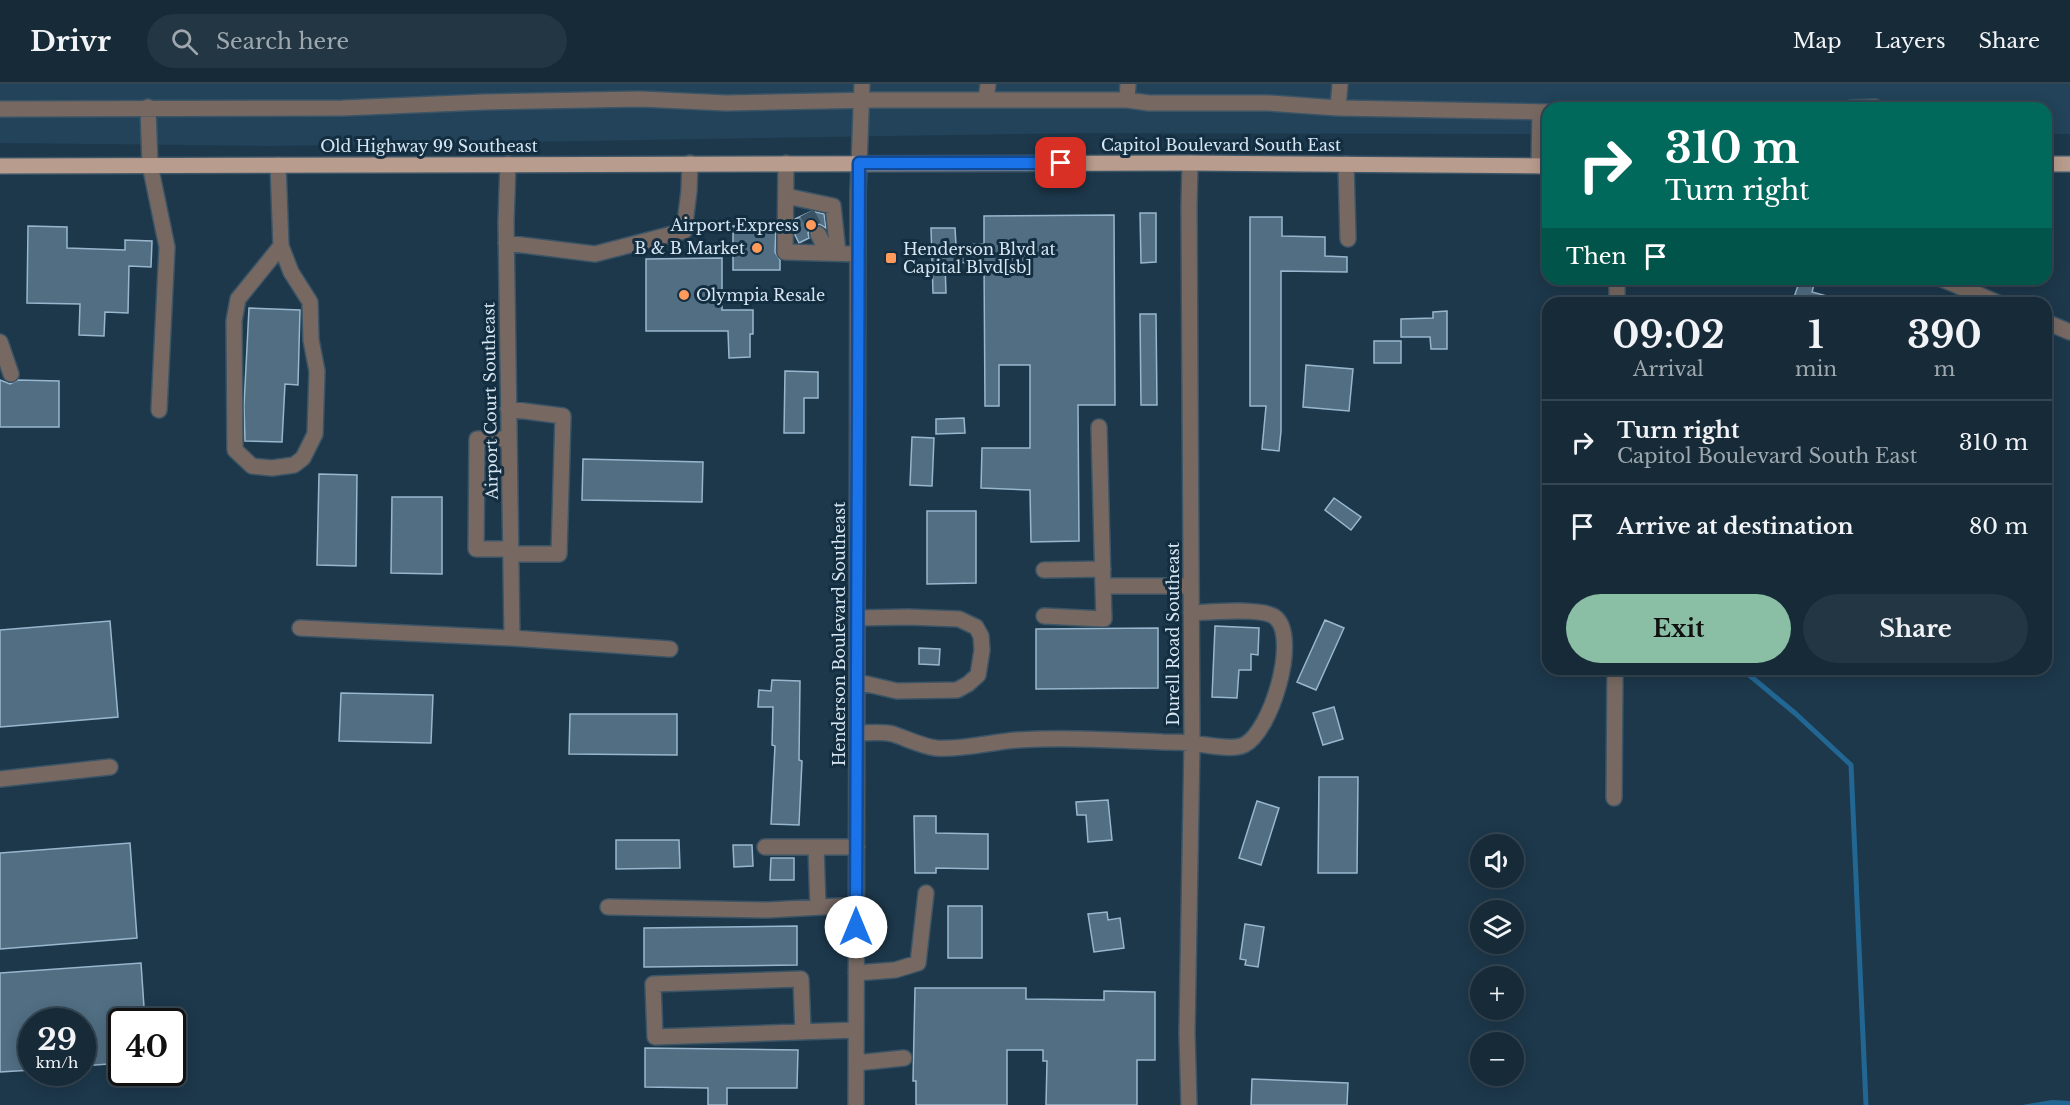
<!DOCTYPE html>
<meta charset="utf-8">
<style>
:root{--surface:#162a38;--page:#233643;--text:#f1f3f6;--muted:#9ea7ae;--line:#354653;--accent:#8abfa5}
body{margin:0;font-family:"Libre Baskerville",serif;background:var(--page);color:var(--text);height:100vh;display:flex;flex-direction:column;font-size:22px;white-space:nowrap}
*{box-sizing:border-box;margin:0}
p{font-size:20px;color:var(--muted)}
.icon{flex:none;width:33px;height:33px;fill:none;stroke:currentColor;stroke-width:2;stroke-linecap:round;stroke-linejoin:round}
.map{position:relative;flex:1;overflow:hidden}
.panel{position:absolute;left:1542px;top:213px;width:510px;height:378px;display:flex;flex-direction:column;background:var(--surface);border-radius:18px;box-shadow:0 3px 15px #0003,0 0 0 2px var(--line)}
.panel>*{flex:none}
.top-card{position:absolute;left:1542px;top:18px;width:510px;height:183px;border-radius:18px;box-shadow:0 3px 15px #0003,0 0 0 2px var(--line);background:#00695c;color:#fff;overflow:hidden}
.controls{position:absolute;left:1470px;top:750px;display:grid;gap:12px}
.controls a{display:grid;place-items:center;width:54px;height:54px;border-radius:50%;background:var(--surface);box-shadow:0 3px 15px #0003,0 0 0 2px var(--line);font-size:30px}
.speed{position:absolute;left:18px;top:924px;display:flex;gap:12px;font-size:30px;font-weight:700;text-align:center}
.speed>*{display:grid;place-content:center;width:78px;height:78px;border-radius:50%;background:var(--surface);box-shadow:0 3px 15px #0003,0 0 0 2px var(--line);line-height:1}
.speed small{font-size:15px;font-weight:400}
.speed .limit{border:3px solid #111;border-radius:9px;background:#fff;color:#111}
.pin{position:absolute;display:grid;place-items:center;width:51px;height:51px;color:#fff;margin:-26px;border-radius:12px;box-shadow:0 3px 9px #0006}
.me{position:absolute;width:66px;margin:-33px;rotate:0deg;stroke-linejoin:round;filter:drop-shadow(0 0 4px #0008)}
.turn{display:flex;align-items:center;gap:21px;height:126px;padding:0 24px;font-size:27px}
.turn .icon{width:78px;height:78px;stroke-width:2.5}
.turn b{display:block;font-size:42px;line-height:51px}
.then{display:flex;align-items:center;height:57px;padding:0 24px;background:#0003;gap:12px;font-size:22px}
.eta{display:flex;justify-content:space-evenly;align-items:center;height:102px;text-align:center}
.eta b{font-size:36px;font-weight:700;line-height:42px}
.primary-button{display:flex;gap:12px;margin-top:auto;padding:12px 24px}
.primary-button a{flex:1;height:69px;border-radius:36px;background:var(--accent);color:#111;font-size:24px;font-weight:700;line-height:69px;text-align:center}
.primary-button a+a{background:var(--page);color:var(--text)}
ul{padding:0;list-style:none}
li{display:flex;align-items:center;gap:18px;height:84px;padding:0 24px;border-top:2px solid var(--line)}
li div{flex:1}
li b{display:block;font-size:22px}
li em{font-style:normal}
header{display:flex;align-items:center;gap:36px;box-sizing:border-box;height:84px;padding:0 30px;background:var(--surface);border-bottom:2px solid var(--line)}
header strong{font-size:28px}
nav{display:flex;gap:33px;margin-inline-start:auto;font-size:21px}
.search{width:420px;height:54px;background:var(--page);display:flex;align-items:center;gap:15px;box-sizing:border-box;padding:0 21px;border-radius:33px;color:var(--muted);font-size:22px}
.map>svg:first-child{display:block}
</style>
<header>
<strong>Drivr</strong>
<div class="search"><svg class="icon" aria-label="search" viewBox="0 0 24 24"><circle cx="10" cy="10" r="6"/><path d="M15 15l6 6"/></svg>Search here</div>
<nav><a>Map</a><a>Layers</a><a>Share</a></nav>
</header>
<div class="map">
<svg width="2070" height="1021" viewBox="0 0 2070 1021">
<rect width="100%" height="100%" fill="#1d384b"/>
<!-- built -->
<path fill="#22435a" d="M 0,0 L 2070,0 L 2070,50 L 2046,50 L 2046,24 L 1548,24 L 1548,50 L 1082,49 L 268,62 L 0,59 Z"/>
<!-- water -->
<path fill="#226793" d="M 2052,1016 L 2070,1017 L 2070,1021 L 2022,1021 Z"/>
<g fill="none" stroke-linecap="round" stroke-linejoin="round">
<!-- stream -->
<path stroke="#226793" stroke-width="5" d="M 1742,585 L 1796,630 L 1851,681 L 1866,1021"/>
</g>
<!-- building -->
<path fill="#516e83" stroke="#98b7ce" stroke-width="1.5" d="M 812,127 L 824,130 L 826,144 L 819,140 L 813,142 L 808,149 L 809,154 L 799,159 L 795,151 L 795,135 Z
M 1140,129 L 1156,129 L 1156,178 L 1141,179 Z
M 1114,131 L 1115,321 L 1078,321 L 1079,457 L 1031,458 L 1030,406 L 981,404 L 982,364 L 1030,364 L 1030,281 L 999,281 L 999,322 L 985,322 L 984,178 L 945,179 L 946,209 L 933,209 L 931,144 L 955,144 L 956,161 L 984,160 L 984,132 Z
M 1250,133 L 1282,133 L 1282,152 L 1325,153 L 1325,172 L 1347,173 L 1347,188 L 1281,187 L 1281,347 L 1279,367 L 1262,365 L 1266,322 L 1250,322 Z
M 28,142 L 67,143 L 67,164 L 125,166 L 125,156 L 152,157 L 151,183 L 129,182 L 128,229 L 105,228 L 104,252 L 79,251 L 80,220 L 27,219 Z
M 733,142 L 776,142 L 775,168 L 780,176 L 780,186 L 733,186 Z
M 722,174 L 722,226 L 753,226 L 753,250 L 750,250 L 750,273 L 729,274 L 728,247 L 646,247 L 646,175 Z
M 1800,196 L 1814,201 L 1812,208 L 1838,215 L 1838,219 L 1802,219 L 1793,216 Z
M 249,224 L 300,226 L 298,301 L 285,300 L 282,358 L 245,357 L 244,322 Z
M 1447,227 L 1447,265 L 1431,265 L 1430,253 L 1401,253 L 1401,235 L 1433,234 L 1433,228 Z
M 1140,230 L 1156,230 L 1157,321 L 1141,321 Z
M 1374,257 L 1401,257 L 1401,279 L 1374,279 Z
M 1306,281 L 1353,285 L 1349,327 L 1303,323 Z
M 785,287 L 818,288 L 818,314 L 804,314 L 804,349 L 784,349 Z
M 0,296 L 10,300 L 18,296 L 59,297 L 59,343 L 0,343 Z
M 964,334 L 965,349 L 936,350 L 936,335 Z
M 912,353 L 934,354 L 932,402 L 910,401 Z
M 583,375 L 703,378 L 702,418 L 582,416 Z
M 319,390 L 357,391 L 356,482 L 317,481 Z
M 392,413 L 442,413 L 442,490 L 391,489 Z
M 1334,414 L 1361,433 L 1351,446 L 1325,426 Z
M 927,427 L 976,427 L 976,499 L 927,500 Z
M 1325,536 L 1344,544 L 1316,606 L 1297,598 Z
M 110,537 L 118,633 L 0,643 L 0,546 Z
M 1215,542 L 1259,544 L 1258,571 L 1251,570 L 1251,586 L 1239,586 L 1237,614 L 1212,613 Z
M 1158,544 L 1158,604 L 1036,605 L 1036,545 Z
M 919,564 L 940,565 L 939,581 L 919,580 Z
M 772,596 L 800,597 L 799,676 L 802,677 L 799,741 L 771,740 L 775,662 L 772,661 L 773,623 L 758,623 L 759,606 L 771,607 Z
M 341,609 L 433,611 L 431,659 L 339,657 Z
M 1334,623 L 1343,655 L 1323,661 L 1313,629 Z
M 570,630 L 677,630 L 677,671 L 569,670 Z
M 1319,693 L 1358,693 L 1357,789 L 1318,789 Z
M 1108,716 L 1112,756 L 1088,758 L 1086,731 L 1077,731 L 1076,718 Z
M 1257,717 L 1279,724 L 1261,781 L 1239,774 Z
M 914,732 L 936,732 L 936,749 L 988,750 L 988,785 L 936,784 L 936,789 L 915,789 Z
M 616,756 L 679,756 L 680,784 L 616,785 Z
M 130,759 L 137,854 L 0,865 L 0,769 Z
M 733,761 L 752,761 L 753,782 L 734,783 Z
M 771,774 L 794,774 L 794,796 L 770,796 Z
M 948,822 L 982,822 L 982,874 L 948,874 Z
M 1107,828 L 1108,836 L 1120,834 L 1124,864 L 1094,868 L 1088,830 Z
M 1245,840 L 1264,843 L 1258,883 L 1245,881 L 1246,876 L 1240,875 Z
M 797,842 L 797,881 L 644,883 L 644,844 Z
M 141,879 L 145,938 L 122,938 L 122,979 L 82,982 L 82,938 L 32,938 L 32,986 L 0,988 L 0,889 Z
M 915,904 L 1026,904 L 1026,915 L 1104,916 L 1104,907 L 1155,908 L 1155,976 L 1137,976 L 1137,1021 L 1046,1021 L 1047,977 L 1043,977 L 1043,966 L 1007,966 L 1007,1021 L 916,1021 L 916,997 L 913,997 Z
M 645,964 L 798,966 L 797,1004 L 727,1004 L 727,1021 L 708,1021 L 708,1004 L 645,1003 Z
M 1252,995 L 1348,999 L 1347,1021 L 1251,1021 Z"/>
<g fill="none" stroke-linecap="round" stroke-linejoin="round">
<!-- minor-tunnel -->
<path stroke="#395264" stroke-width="15" stroke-dasharray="15 8" stroke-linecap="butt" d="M 807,129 L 818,150"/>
<defs>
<path id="minor" d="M 986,16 L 988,0
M 1127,16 L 1149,19 L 1268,19 L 1338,24 L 1548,28
M 148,23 L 150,81 L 167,163 L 159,326
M 1338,24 L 1340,0
M 1852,24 L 1875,23
M 0,25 L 343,24 L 484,18 L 640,15 L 726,19 L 875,16 L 1127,16 L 1128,0
M 786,79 L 785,168 L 858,170
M 508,80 L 506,137 L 512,554
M 1346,80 L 1348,155
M 278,81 L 281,162 L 238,215 L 234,237 L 235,366 L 252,382 L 272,384 L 294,381 L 303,374 L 315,350 L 317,287 L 311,256 L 310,218 L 291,188 L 281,162
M 1539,82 L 1540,28
M 786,112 L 833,122 L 838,169
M 818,150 L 828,169
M 506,159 L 595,170 L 684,147 L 689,107 L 690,79
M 1942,195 L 1998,219
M 1617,219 L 1617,195
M 2046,238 L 2070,248
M 0,258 L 11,290
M 508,325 L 563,332 L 559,470 L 510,470
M 1099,343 L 1103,502
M 509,355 L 477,355 L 476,465 L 510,465
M 1044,486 L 1103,485
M 1044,532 L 1104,535 L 1103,502 L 1191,502
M 857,534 L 908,533 L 959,535 L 976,543 L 981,552 L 982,566 L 978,591 L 968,600 L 957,606 L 897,607 L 858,598
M 300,544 L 512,554 L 670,565
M 857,649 C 868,649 882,647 893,650 C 908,655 921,662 936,664 C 964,666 990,658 1017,656 C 1066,653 1114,656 1163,658 C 1172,658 1181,658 1190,659 C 1204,660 1231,667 1244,661 C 1271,648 1299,555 1276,534 C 1265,523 1208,528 1191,529
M 0,695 L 110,683
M 1614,714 L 1615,585
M 765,763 L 857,763
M 816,763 L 818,823
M 608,823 L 768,826 L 857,821
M 856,889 L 895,886 L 918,879 L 926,809
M 803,948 L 801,895 L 653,900 L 655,953 L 856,946
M 856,979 L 904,974
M 856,1021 L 858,109 L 862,0
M 1189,1021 L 1187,949 L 1192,659 L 1189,123 L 1190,79"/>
<path id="major" d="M 2046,80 L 2070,80
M 0,82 L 1190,79 L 1548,82"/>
</defs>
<!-- minor casing -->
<use href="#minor" stroke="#3b5466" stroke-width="18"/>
<!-- major casing -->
<use href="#major" stroke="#3b5466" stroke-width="18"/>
<!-- minor -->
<use href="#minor" stroke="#776962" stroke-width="15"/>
<!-- major -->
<use href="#major" stroke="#b89c8d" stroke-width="15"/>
</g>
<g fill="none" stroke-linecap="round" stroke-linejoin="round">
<defs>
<path id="route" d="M 856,843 L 859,79 L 1061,79"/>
</defs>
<!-- route casing -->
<use href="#route" stroke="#114b97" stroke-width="15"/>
<!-- route -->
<use href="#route" stroke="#1a73e8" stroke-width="10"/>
</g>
<!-- markers -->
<g fill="#ff9a5b" stroke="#132e40" stroke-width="2">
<circle cx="811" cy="141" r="6"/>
<circle cx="757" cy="164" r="6"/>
<rect x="885" y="168" width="12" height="12" rx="3"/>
<circle cx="684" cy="211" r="6"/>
</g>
<g text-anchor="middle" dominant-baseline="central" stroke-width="6" stroke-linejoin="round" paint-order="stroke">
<!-- street labels -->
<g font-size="16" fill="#d6e5f1" stroke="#132e40">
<text x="1221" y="61">Capitol Boulevard South East</text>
<text x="429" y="62">Old Highway 99 Southeast</text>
<text transform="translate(490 317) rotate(-91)">Airport Court Southeast</text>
<text transform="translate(839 550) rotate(-90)">Henderson Boulevard Southeast</text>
<text transform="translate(1173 550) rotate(-90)">Durell Road Southeast</text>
</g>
<!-- poi labels -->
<g font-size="16" fill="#d6e5f1" stroke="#132e40" text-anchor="end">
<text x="799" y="141">Airport Express</text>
<text x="745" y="164">B &amp; B Market</text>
<text x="903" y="165" text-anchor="start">Henderson Blvd at<tspan x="903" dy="18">Capital Blvd[sb]</tspan></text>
<text x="696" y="211" text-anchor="start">Olympia Resale</text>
</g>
</g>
</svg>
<div class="controls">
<a><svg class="icon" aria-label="sound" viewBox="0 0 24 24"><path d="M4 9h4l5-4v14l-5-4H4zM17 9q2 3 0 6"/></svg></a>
<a><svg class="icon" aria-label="layers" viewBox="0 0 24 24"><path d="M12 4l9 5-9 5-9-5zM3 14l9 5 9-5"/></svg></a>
<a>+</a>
<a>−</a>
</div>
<div class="speed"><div>29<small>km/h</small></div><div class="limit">40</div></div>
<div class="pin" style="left:1061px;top:79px;background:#d93025"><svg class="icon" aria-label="arrive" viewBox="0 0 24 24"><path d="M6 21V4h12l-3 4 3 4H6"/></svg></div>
<svg class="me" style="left:856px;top:843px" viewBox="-20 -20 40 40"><circle r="19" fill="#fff"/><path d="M0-13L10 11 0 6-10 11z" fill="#1a73e8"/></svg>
<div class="top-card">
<div class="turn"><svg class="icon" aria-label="right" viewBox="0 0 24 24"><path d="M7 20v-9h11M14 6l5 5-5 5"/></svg><div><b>310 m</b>Turn right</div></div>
<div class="then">Then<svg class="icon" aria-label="arrive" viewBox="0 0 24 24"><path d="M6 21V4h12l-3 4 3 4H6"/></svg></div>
</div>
<section class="panel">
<div class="eta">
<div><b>09:02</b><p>Arrival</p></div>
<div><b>1</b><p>min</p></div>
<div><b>390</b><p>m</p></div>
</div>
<ul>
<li><svg class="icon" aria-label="right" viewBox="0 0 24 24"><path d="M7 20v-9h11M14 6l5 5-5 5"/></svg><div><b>Turn right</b><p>Capitol Boulevard South East</p></div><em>310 m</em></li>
<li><svg class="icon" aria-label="arrive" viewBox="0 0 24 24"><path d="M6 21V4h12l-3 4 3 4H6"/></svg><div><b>Arrive at destination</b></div><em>80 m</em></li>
</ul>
<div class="primary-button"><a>Exit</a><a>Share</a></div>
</section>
</div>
